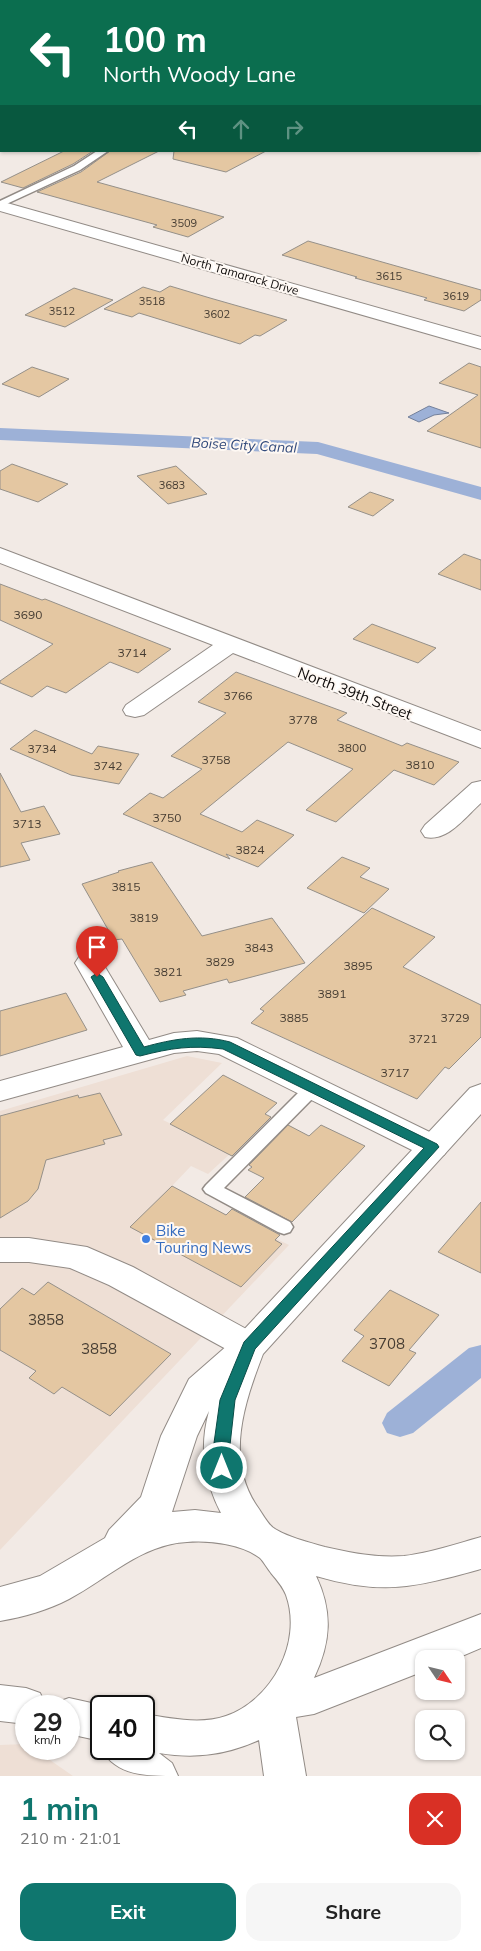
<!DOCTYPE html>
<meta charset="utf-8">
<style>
:root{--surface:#fff;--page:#f6f6f6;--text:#222;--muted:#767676;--accent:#0f766e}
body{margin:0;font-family:Mulish,sans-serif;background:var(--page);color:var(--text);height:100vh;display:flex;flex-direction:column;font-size:19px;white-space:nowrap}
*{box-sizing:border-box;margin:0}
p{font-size:16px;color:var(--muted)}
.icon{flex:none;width:28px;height:28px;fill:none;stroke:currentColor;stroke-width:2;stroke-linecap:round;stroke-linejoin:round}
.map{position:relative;height:1776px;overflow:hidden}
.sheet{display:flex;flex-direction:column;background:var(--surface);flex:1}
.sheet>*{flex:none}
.top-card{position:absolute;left:0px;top:0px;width:481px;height:152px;box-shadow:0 1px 4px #0004;background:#0b6e4f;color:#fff;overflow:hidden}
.needle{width:32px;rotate:125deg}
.tools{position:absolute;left:415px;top:1650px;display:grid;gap:10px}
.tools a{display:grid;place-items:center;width:50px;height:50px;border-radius:10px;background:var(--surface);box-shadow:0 1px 4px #0004;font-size:25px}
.speed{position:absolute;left:15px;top:1695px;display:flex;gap:10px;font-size:25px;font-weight:700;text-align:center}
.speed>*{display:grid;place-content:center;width:65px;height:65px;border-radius:50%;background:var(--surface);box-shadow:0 1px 4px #0004;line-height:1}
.speed small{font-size:12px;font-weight:400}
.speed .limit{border:2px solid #111;border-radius:8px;background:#fff;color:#111}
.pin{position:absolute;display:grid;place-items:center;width:42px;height:42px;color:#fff;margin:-51px -21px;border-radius:50% 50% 50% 0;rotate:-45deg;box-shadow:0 0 5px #0007}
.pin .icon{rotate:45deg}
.me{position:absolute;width:55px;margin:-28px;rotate:0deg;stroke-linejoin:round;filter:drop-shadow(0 0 4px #0008)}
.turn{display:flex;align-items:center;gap:18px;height:105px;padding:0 20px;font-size:22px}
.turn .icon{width:65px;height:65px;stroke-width:2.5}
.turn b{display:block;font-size:35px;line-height:42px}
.lanes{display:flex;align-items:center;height:48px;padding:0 20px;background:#0003;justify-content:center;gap:25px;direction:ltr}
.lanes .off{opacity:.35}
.round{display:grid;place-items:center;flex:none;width:52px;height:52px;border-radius:15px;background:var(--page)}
.head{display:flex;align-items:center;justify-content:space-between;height:85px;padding:0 20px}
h1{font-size:30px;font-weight:700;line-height:38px;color:var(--accent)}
.action{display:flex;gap:10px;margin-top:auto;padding:10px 20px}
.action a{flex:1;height:58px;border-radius:15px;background:var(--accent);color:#fff;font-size:20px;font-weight:700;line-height:58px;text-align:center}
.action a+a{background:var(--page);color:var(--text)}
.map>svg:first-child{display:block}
</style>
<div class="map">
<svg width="481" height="1776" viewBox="0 0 481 1776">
<rect width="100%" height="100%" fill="#f2eae5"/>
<!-- built -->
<path fill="#eedfd5" d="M 187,1056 L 222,1063 L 163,1120 L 231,1153 L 208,1174 L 191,1166 L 171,1187 L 289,1245 L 0,1550 L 0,1111 Z
M 26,1744 L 26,1749 L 34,1749 L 73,1776 L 0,1776 L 0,1745 Z"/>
<!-- water -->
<path fill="#9db1d7" stroke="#73809a" d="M 429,406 L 449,413 L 434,415 L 419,422 L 408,417 Z"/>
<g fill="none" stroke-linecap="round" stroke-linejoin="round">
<!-- canal -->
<path fill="#9db1d7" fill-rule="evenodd" d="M 0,428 L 318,442 L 481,487 L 481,500 L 317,454 L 0,440 Z
M 481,1345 L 481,1378 L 413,1433 L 400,1437 L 387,1433 L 382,1423 L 387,1413 L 469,1348 Z"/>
</g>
<!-- building -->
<path fill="#e4c7a2" stroke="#959089" d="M 64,151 L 93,151 L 73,164 L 23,188 L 1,182 Z
M 110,151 L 159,151 L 97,182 L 224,217 L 188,237 L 153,227 L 157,225 L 37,192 L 81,172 Z
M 174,151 L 266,151 L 226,172 L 173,159 Z
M 308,241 L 481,290 L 481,300 L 464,311 L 424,300 L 427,298 L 355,278 L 357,277 L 282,255 Z
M 170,286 L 210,298 L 287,320 L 260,336 L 255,335 L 240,344 L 139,313 L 132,317 L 104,309 L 143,287 L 160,292 Z
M 74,288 L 113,300 L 65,327 L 25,315 Z
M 469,363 L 481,367 L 481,448 L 427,431 L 478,395 L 439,383 Z
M 32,367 L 69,379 L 39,397 L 2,384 Z
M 12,464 L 68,484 L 38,502 L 0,489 L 0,471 Z
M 176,466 L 207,494 L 168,504 L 137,476 Z
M 370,492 L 394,500 L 373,516 L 348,507 Z
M 464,554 L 481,560 L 481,590 L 438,574 Z
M 0,584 L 42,600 L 45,599 L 171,649 L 138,673 L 110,662 L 66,693 L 47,686 L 32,697 L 0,683 L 0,681 L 53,644 L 0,620 Z
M 372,624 L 436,648 L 418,663 L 353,639 Z
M 236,672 L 347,713 L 337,720 L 402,746 L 407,743 L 459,762 L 434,785 L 394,770 L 336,822 L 306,810 L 353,769 L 288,742 L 200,814 L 242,832 L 257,820 L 294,835 L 258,867 L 226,854 L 230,859 L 123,814 L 150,793 L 163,798 L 202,769 L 171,756 L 226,713 L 198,702 Z
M 35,730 L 92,754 L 98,746 L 139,754 L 119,784 L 71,775 L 10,749 Z
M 0,773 L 21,812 L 44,806 L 60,834 L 21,843 L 30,860 L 0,867 Z
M 342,857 L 370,868 L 360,877 L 389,889 L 364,913 L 307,888 Z
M 152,862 L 202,936 L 272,918 L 305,963 L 229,983 L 227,979 L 183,991 L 186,995 L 160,1002 L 122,939 L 114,940 L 82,884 L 119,872 L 118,871 Z
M 372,908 L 435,937 L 403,967 L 481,1005 L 481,1037 L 449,1069 L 445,1067 L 417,1099 L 251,1023 L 264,1011 L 260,1009 Z
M 66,993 L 87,1030 L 0,1056 L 0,1011 Z
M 223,1075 L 277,1103 L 265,1114 L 271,1117 L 232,1156 L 170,1124 Z
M 100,1093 L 122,1135 L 103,1140 L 105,1144 L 46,1160 L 38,1189 L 28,1201 L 0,1218 L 0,1116 L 78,1095 L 79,1098 Z
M 288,1125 L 309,1136 L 321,1125 L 365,1146 L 292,1222 L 245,1197 L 264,1178 L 248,1170 L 252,1167 L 249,1165 Z
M 172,1186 L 226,1215 L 232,1209 L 280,1235 L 275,1240 L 282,1244 L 241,1287 L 130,1227 Z
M 481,1202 L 481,1273 L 438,1252 Z
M 48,1282 L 171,1354 L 110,1416 L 62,1387 L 54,1394 L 29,1378 L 36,1371 L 0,1350 L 0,1309 L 22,1288 L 34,1295 Z
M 390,1290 L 439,1315 L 409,1350 L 416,1353 L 389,1386 L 342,1361 L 364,1336 L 354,1330 Z"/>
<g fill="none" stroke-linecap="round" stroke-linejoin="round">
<defs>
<path id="lane" d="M 97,151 L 108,151 L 80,170 L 0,207 L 0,201 L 74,166 Z
M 313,1082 L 319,1084 L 321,1088 L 319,1092 L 224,1188 L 290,1222 L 293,1227 L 290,1232 L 284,1234 L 278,1232 L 206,1193 L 203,1189 L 206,1185 L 307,1084 Z"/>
<path id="street" d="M 0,0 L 7,0 L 8,1 L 1,1 L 0,5 Z
M 480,108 L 481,109 L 481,119 L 480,118 Z
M 0,201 L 481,337 L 481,349 L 0,211 Z
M 0,548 L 481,731 L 481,748 L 233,653 L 144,715 L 135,717 L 126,715 L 123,710 L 126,705 L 213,645 L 0,563 Z
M 481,781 L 481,803 C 465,817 448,842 425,837 L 421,831 L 425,825 L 472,783 Z
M 89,954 L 99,957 L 149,1040 L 174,1033 L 197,1031 L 237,1038 L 444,1139 L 449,1147 L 444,1155 L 433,1158 L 422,1155 L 219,1054 L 197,1051 L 174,1053 L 0,1101 L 0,1081 L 123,1047 L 75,963 L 79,957 Z
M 0,1238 L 29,1238 L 87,1247 L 133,1267 L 261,1337 L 266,1346 L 261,1355 L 249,1359 L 237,1355 L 109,1285 L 70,1268 L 29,1262 L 0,1262 Z"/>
<path id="secondary" d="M 481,1084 L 481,1114 L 263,1354 C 244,1404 224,1461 259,1509 C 263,1515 269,1526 275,1529 C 290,1538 308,1542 325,1547 C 351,1553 377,1558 404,1556 C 430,1553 456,1544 481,1537 L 481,1569 C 415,1587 384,1596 316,1576 C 333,1612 331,1642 314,1678 L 481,1614 L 481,1648 L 455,1659 L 424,1659 L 424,1671 L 314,1714 L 296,1717 L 306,1776 L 264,1776 L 259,1740 C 226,1755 195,1759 159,1753 L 172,1763 L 178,1776 C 145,1776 117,1776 101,1749 L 144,1749 L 144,1714 C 170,1718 200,1725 226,1716 C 272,1700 303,1642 286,1595 C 283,1587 277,1580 271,1573 C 267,1568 264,1562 260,1558 C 242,1544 209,1540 187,1542 C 142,1544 107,1579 69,1599 C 48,1610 23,1617 0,1621 L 0,1587 L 40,1576 L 105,1538 L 109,1530 L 141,1497 L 161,1436 L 189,1379 L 237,1337 L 470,1088 ZM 209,1411 C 199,1448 204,1480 221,1513 L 195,1510 L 172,1512 L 197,1436 Z
M 0,1685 L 26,1688 L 40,1693 L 46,1706 L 26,1706 L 26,1724 L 0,1721 Z
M 69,1698 L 105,1706 L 101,1706 L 101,1741 L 69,1734 L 69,1706 L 53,1706 L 55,1703 Z"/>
</defs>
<!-- lane casing -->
<use href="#lane" stroke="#928b86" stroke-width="3"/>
<!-- street casing -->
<use href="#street" stroke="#928b86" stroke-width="2"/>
<!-- secondary casing -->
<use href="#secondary" stroke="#928b86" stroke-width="2"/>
<!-- lane -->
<use href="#lane" fill="#fff" fill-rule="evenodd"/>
<!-- street -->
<use href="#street" fill="#fff" fill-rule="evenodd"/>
<!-- secondary -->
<use href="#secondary" fill="#fff" fill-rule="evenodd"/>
</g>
<!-- route -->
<path fill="#0f766e" stroke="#0a4d48" d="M 97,973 L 103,977 L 144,1047 C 173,1039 200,1034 230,1042 L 437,1144 L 439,1147 L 255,1349 L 235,1400 L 227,1472 L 222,1474 L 216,1472 L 214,1468 L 214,1443 L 220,1400 L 244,1342 L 424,1148 L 223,1049 C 191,1045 171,1048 140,1056 L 136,1055 L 91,977 Z"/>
<!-- markers -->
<circle fill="#3f7fe0" stroke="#fef8f3" stroke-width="2" cx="146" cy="1239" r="5"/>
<g text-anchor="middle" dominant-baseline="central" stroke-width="4" stroke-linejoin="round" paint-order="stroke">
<!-- far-number labels -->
<g font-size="11" fill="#453c32">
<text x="184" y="223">3509</text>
<text x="389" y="276">3615</text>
<text x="456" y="296">3619</text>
<text x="152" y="301">3518</text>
<text x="62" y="311">3512</text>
<text x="217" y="314">3602</text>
<text x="172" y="485">3683</text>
</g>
<!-- far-street labels -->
<g font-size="12" fill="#100d0c" stroke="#fef8f3">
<text transform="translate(240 274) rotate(16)">North Tamarack Drive</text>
</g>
<!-- number labels -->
<g font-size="12" fill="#453c32">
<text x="28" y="614">3690</text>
<text x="132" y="652">3714</text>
<text x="238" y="695">3766</text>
<text x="303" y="719">3778</text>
<text x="352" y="747">3800</text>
<text x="42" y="748">3734</text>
<text x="216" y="759">3758</text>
<text x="420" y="764">3810</text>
<text x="108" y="765">3742</text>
<text x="167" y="817">3750</text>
<text x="27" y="823">3713</text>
<text x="250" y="849">3824</text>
<text x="126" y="886">3815</text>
<text x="144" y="917">3819</text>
<text x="259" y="947">3843</text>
<text x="220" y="961">3829</text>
<text x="358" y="965">3895</text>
<text x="168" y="971">3821</text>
<text x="332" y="993">3891</text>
<text x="294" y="1017">3885</text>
<text x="455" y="1017">3729</text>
<text x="423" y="1038">3721</text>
<text x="395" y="1072">3717</text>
</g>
<!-- far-water labels -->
<g font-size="14" font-style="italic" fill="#31497b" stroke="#fef8f3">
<text transform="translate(244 445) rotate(3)">Boise City Canal</text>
</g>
<!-- street labels -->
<g font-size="15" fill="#100d0c" stroke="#fef8f3">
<text transform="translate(355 693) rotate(21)">North 39th Street</text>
</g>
<!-- shop labels -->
<g font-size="15" fill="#366cbe" stroke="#fef8f3" text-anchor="start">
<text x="156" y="1230">Bike<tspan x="156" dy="17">Touring News</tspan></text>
</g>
<!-- near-number labels -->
<g font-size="15" fill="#453c32">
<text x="46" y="1319">3858</text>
<text x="387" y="1343">3708</text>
<text x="99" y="1348">3858</text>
</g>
</g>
</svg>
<div class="tools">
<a><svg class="needle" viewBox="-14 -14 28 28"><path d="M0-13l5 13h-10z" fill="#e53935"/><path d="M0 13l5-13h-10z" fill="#767676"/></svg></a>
<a><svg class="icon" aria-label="search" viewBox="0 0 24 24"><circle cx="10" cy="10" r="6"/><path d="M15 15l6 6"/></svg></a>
</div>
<div class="speed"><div>29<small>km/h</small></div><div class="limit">40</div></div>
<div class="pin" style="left:97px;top:977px;background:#d93025"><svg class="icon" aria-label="arrive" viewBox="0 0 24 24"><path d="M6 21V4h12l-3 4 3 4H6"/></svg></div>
<svg class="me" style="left:222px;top:1468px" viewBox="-20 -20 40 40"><circle r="17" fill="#0f766e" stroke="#fff" stroke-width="3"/><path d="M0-11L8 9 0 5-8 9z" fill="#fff"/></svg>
<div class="top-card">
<div class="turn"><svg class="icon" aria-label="left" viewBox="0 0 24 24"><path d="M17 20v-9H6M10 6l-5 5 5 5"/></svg><div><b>100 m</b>North Woody Lane</div></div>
<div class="lanes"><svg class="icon" aria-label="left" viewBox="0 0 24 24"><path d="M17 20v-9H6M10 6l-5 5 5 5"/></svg><svg class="icon off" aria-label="ahead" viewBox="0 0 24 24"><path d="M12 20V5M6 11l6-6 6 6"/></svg><svg class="icon off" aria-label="right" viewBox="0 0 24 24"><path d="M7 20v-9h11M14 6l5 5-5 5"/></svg></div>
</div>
</div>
<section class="sheet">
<div class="head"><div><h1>1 min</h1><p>210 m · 21:01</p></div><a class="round" style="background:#d93025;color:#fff"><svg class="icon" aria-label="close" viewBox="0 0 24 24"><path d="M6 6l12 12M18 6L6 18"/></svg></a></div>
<div class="action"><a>Exit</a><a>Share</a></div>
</section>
